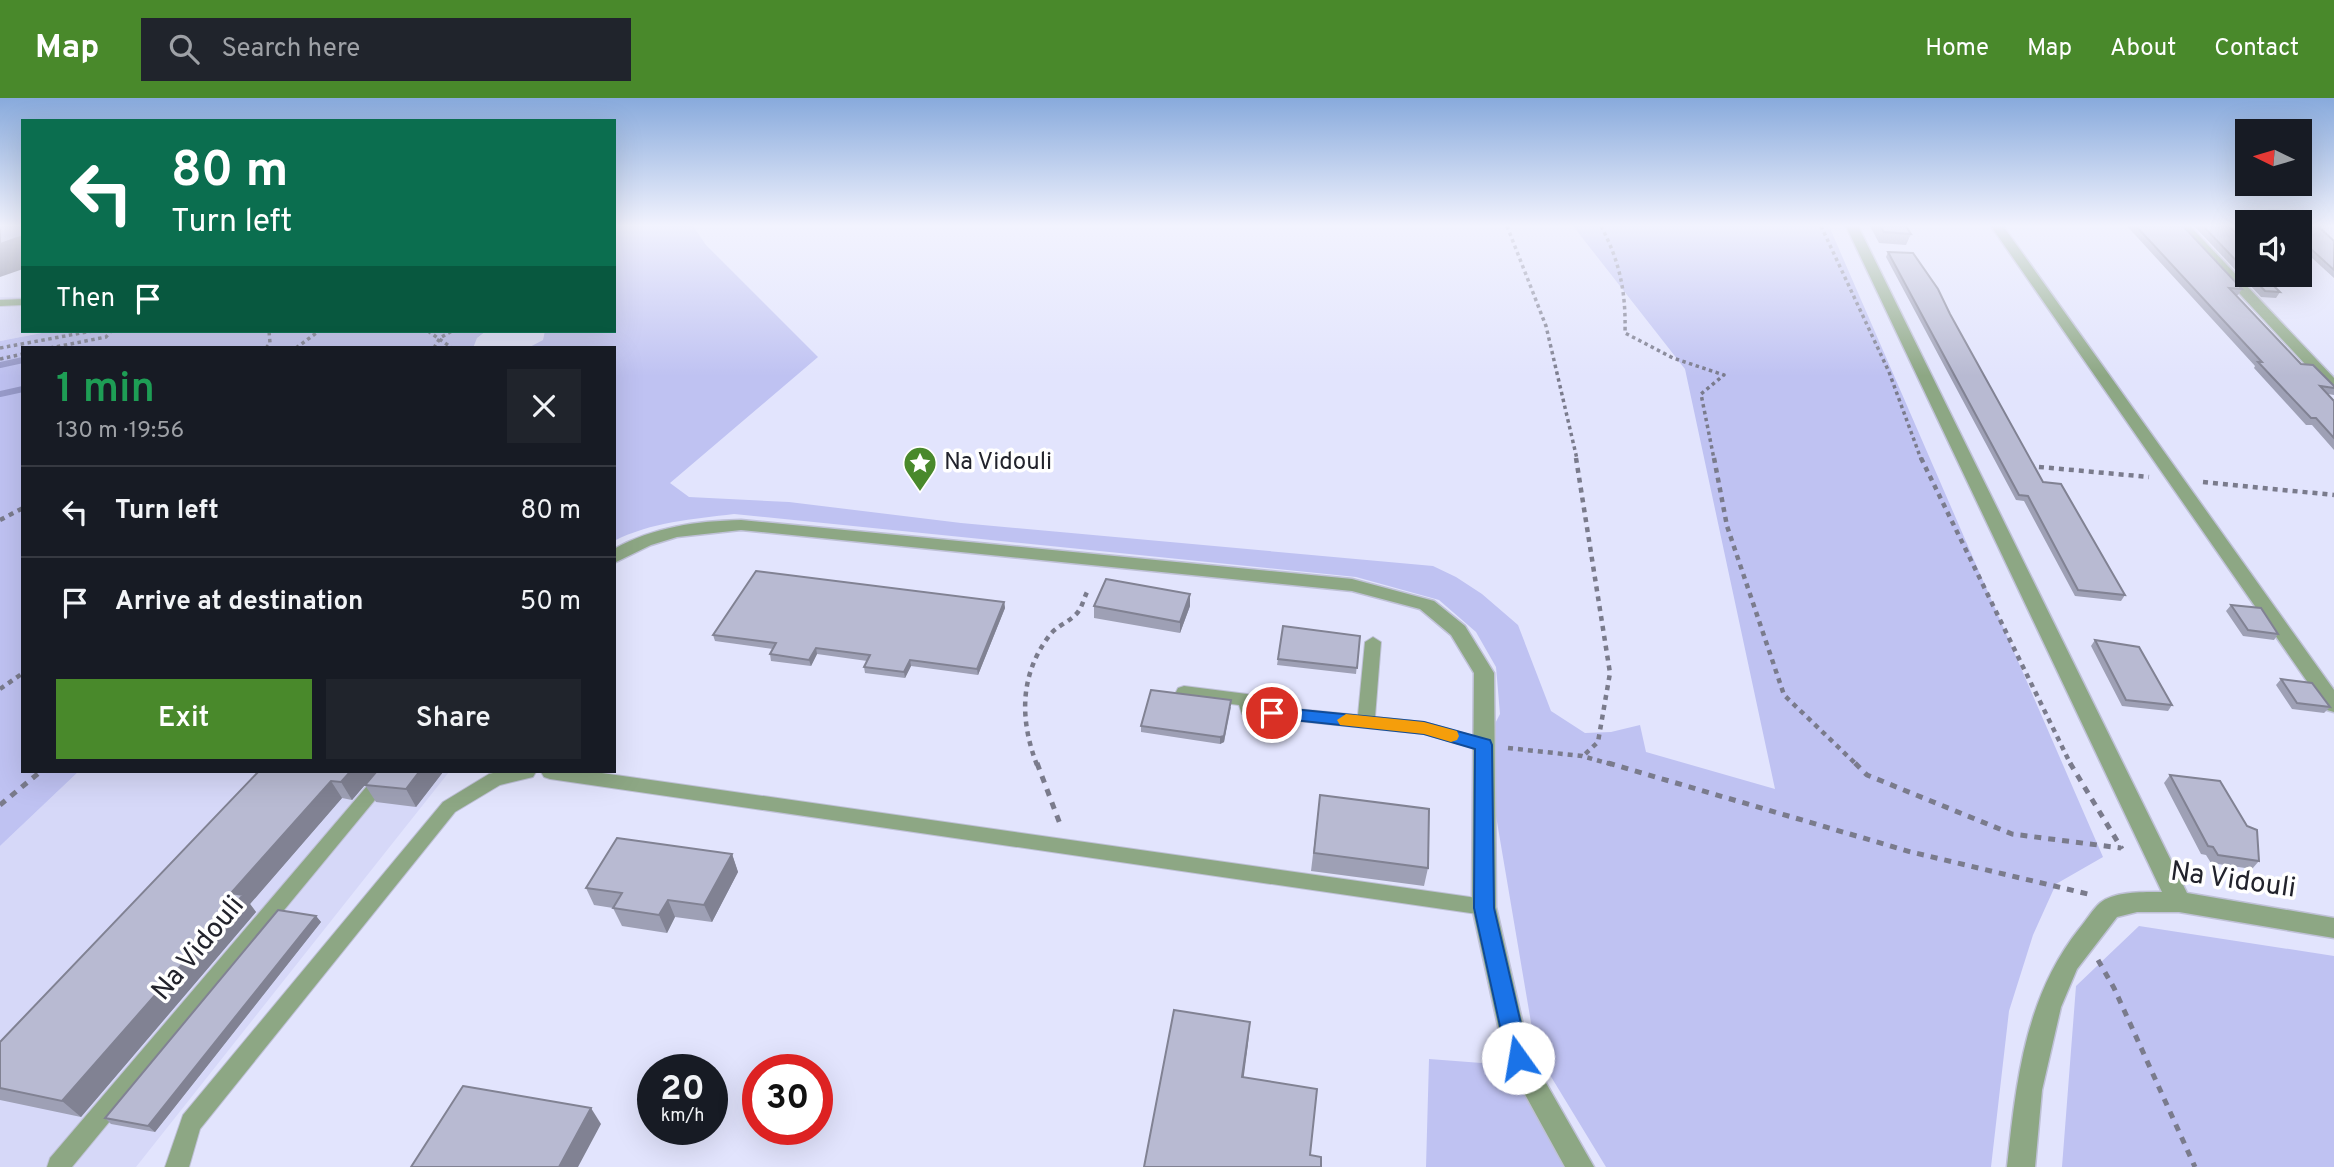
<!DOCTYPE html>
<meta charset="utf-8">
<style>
:root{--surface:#171b24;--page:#20242c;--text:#f1f3f6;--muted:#9ea1a6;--line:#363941;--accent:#49892b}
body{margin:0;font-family:Overpass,sans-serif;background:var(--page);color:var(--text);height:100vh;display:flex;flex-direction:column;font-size:26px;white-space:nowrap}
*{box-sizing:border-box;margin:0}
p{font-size:23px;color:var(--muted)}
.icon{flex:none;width:38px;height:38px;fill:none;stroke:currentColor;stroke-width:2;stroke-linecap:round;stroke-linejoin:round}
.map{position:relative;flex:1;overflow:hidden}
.details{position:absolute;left:21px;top:248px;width:595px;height:427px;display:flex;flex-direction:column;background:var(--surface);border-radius:0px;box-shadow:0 7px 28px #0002}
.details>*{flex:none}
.top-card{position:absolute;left:21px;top:21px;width:595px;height:214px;border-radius:0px;box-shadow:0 7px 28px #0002;background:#0b6e4f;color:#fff;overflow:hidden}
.needle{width:46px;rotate:275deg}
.tools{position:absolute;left:2235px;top:21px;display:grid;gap:14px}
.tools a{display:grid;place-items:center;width:77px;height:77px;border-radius:0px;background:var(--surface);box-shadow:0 7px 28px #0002;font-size:35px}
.speed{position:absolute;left:637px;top:956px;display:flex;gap:14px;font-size:35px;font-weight:700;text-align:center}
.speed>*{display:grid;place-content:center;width:91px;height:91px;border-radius:50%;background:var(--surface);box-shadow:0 7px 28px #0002;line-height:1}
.speed small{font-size:18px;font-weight:400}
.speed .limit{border:10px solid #d22;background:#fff;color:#111}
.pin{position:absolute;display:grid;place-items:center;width:60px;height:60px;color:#fff;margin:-30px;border:4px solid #fff;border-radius:50%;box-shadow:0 2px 7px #0007}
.me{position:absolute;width:77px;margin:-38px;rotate:347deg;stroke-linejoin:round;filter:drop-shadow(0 0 5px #0008)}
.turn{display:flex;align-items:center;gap:24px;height:147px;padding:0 35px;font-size:32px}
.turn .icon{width:91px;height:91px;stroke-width:2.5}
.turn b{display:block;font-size:49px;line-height:60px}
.then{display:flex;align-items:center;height:66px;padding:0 35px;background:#0003;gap:14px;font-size:26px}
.round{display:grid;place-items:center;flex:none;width:74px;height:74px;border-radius:0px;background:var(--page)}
.head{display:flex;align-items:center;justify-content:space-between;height:119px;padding:0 35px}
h1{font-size:42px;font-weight:600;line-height:52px;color:#1e9e55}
.action{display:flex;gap:14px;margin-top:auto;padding:14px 35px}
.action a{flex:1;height:80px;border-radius:0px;background:var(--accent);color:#fff;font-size:28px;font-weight:600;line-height:80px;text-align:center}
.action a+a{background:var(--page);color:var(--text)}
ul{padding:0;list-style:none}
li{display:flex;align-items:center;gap:21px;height:91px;padding:0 35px;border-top:2px solid var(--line)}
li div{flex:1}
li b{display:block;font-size:26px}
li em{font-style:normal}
header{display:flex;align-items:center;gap:42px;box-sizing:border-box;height:98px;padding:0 35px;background:var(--accent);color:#fff}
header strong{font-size:33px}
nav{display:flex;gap:38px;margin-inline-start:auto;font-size:24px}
.search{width:490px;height:63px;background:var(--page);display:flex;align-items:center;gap:18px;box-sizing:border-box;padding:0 24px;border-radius:0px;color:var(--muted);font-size:26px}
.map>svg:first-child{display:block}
</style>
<header>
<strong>Map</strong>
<div class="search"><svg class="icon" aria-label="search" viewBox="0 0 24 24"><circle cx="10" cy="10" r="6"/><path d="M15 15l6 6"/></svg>Search here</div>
<nav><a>Home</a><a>Map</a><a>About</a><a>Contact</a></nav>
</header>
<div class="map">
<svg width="2334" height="1069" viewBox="0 0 2334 1069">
<rect width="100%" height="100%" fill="#e2e4fd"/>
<!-- built -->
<path fill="#d6d8f8" d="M 0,199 L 23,199 L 23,233 L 52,233 L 0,243 Z
M 78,674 L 449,674 L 136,1069 L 0,1069 L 0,748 Z"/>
<!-- green -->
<path fill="#bfc2f2" d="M 614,128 L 693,128 L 706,147 L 818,259 L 670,385 L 689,399 L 789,404 L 961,425 L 1433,468 L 1456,479 L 1482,496 L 1518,527 L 1551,613 L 1585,635 L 1611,634 L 1640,627 L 1646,654 L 1775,691 L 1685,271 L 1573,128 L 1829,128 L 2103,759 L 2056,786 L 2033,837 L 2009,913 L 1991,1069 L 1606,1069 L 1536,954 L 1484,647 L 1500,616 L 1496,569 L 1476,534 L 1439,502 L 1356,479 L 734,416 C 693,421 651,424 614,443 L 614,250 L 528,250 L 543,242 L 545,233 L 614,233 Z
M 52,233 L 486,233 L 477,240 L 473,250 L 23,250 L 23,674 L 78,674 L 0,748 L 0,243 Z
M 2139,828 L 2334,858 L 2334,1069 L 2062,1069 L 2076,888 Z
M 1429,961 L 1508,967 L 1564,1069 L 1426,1069 Z"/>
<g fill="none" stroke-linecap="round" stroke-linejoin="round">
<!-- stream -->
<path stroke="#989bca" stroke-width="6" d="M 0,267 L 23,262
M 0,296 L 23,291"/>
<defs>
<path id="service" d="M 23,201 L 23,207 L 0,208 L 0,202 Z
M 1373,539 L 1381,544 L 1375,619 L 1424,624 L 1484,641 L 1490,643 L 1493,647 L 1490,651 L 1484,653 L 1424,636 L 1248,618 L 1242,616 L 1239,607 L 1184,600 L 1178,598 L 1176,594 L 1178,590 L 1184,588 L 1247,596 L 1253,598 L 1256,607 L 1358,617 L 1365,544 Z
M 379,674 L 398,674 L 72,1069 L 47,1069 L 50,1060 Z
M 497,674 L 536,674 L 533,679 L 500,687 L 455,714 L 200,1031 L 189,1069 L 165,1069 L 183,1017 L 443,704 L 489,676 Z
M 541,674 L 595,674 L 1484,801 L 1491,803 L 1494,809 L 1491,815 L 1484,817 L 550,681 L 544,679 Z"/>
<path id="minor" d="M 1846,128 L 1858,128 L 2187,795 L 2334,820 L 2334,840 L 2179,814 L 2137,814 L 2117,819 L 2077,871 L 2061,909 L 2042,992 L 2035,1069 L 2007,1069 C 2016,984 2025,899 2079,831 C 2086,823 2092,812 2100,805 C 2114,793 2144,794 2162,794 Z
M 1991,128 L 2003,128 L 2334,592 L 2334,614 L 2327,612 Z
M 2177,128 L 2190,128 L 2334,280 L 2334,294 L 2329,292 Z
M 741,422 L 1352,481 L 1434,503 L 1465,528 L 1494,575 L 1496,809 L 1530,957 L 1594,1069 L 1565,1069 L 1505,960 L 1472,809 L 1474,575 L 1451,537 L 1420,511 L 1352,493 L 741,432 L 677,439 L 651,447 L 614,465 L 614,451 C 653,429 697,423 741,422 Z"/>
</defs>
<!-- service casing -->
<use href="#service" stroke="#bfc1d7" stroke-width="2"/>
<!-- minor casing -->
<use href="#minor" stroke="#bfc1d7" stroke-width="3"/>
<!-- path-far2 -->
<path stroke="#7a7b8c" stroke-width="3.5" stroke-dasharray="3.5 3.5" stroke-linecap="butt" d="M 1507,128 L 1546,228 L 1577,361
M 1601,128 C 1620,164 1626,194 1625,235 L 1673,260 L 1724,277 L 1701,296 L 1714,361
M 1821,128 L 1889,274 L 1921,361
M 428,233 L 452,250
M 0,250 L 92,233
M 50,250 L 106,239 L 111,233
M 266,250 L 270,245 L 269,233
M 296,250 L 319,233
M 434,250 L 440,240 L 452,233
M 0,261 L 23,256"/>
<!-- path-far1 -->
<path stroke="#7a7b8c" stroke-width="4.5" stroke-dasharray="5 5" stroke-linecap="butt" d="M 1576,360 L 1610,575 L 1598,644 L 1583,658
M 1714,360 L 1727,428 L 1784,597 L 1857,667
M 1921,360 L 2071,667
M 2029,368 L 2149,379
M 2203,384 L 2334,397
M 0,422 L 23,410
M 0,591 L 23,575
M 1508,650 L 1582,658 L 1614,667
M 1037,667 C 1020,623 1019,578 1049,538 C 1056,528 1070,524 1078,514 C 1082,509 1084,500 1087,494"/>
<!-- path -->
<path stroke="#7a7b8c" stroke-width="5" stroke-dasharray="7 7" stroke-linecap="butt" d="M 1037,665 L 1060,726
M 1608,665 L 1911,754 L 2092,797
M 1855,665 L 1867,677 L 2012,736 L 2121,750
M 2070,665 L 2122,751
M 0,707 L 40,674
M 2098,862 L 2114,890 L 2195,1069"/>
<!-- service -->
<use href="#service" fill="#8da784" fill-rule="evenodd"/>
<!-- minor -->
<use href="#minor" fill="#8da784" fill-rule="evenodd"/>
</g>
<!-- wall -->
<path fill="#9ea0b5" d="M 1870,128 L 1906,128 L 1911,136 L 1906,147 L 1879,145 Z
M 2127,128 L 2183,128 L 2242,191 L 2238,197 L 2236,197 L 2301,266 L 2334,288 L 2334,297 L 2328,296 L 2334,303 L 2334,352 L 2312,327 L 2306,327 L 2254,270 L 2255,268 Z
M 2194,128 L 2229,128 L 2247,147 L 2247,177 L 2263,177 L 2280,194 L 2276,200 L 2261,199 Z
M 2300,128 L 2334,143 L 2334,180 L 2300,149 Z
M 1888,154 L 1950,216 L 2043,384 L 2125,497 L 2121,503 L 2075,498 L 2024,403 L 2016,402 L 1886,159 Z
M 1004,504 L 1005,510 L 978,577 L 911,568 L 905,580 L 865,575 L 864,569 L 867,563 L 817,556 L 811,568 L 771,563 L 770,556 L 773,551 L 715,543 L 713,537 Z
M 2231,507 L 2278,536 L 2274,542 L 2243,538 L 2226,513 Z
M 1094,508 L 1190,508 L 1180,535 L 1094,520 Z
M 1360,538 L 1356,576 L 1277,567 L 1278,561 Z
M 2095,542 L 2172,607 L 2168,613 L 2122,608 L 2091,548 Z
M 2281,581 L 2330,609 L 2324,615 L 2292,611 L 2276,587 Z
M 1231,609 L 1224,644 L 1220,646 L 1141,634 L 1141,628 Z
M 258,674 L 376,674 L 352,702 L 342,700 L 250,806 L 256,814 L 81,1019 L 0,1002 L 0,944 Z
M 443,674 L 416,709 L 376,704 L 365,687 Z
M 2170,677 L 2259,763 L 2252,771 L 2211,765 L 2206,757 L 2201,756 L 2164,685 Z
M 1320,697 L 1428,770 L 1424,788 L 1311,773 Z
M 732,756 L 738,774 L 712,824 L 675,819 L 667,835 L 622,828 L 613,810 L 594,807 L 586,790 Z
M 316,818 L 321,824 L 155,1034 L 111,1026 L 105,1020 Z"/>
<!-- shaded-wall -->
<path fill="#818293" d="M 23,138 L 23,171 L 0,179 L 0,146 Z
M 1190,496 L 1190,508 L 1180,535 L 1180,524 Z
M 1004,504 L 1005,510 L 978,577 L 977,571 Z
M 816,550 L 817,556 L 811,568 L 809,562 Z
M 910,562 L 911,568 L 905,580 L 904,574 Z
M 1231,602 L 1224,644 L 1220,646 L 1220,639 Z
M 350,674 L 376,674 L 352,702 L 341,684 Z
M 419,674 L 443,674 L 416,709 L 406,691 Z
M 331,683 L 342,700 L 250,806 L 256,814 L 81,1019 L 62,1003 L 231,795 Z
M 732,756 L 738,774 L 712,824 L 704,807 Z
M 668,802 L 675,819 L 667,835 L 659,817 Z
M 316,818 L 321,824 L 155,1034 L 148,1028 Z
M 1250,924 L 1248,946 L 1241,1000 L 1242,979 Z
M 591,1010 L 601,1026 L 578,1069 L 559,1069 Z"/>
<!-- building -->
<path fill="#b8bad2" stroke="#818293" stroke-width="2" d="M 0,128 L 23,128 L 23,138 L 0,146 Z
M 1880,128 L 1906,128 L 1911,136 L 1884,134 Z
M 2136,128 L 2183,128 L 2242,191 L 2229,190 L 2301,266 L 2313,267 L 2334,288 L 2334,290 L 2320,288 L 2334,303 L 2334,340 L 2316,320 L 2311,320 L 2258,264 L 2262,264 Z
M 2203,128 L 2229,128 L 2247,147 L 2247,174 Z
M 2300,128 L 2318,128 L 2334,143 L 2334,172 L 2300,141 Z
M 1888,154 L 1913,155 L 1938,191 L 1950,216 L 2043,384 L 2061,386 L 2125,497 L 2078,492 L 2028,398 L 2019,397 Z
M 2250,177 L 2263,177 L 2280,194 L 2265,193 Z
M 756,473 L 1004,504 L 977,571 L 910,562 L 904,574 L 864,569 L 870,557 L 816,550 L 809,562 L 770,556 L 776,545 L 713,537 Z
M 1106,481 L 1190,496 L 1180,524 L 1094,508 Z
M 2231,507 L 2261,510 L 2278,536 L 2248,532 Z
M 1283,528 L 1360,538 L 1357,570 L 1278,561 Z
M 2095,542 L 2139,549 L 2172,607 L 2126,602 Z
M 2281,581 L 2312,585 L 2330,609 L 2297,605 Z
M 1151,592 L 1231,602 L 1224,638 L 1220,639 L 1141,628 Z
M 258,674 L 350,674 L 341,684 L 331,683 L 231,795 L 243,797 L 62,1003 L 0,990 L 0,944 Z
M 376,674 L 419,674 L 406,691 L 365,687 Z
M 2170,677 L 2220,683 L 2247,728 L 2257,732 L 2259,763 L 2218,757 L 2213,749 L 2208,748 Z
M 1320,697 L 1429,711 L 1428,770 L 1314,755 Z
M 617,740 L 732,756 L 704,807 L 668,802 L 659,817 L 613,810 L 622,795 L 586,790 Z
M 278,812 L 316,818 L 148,1028 L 105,1020 Z
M 1174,912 L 1250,924 L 1242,979 L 1317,991 L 1310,1057 L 1321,1059 L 1321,1069 L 1144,1069 Z
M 463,988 L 591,1010 L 559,1069 L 411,1069 Z"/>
<!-- sky -->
<linearGradient id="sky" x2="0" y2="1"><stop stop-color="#88aadc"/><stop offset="0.46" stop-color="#f2f3fe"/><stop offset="1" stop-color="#f2f3fe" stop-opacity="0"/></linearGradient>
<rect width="2334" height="278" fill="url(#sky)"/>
<!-- route -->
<path fill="#1a73e8" stroke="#114b97" stroke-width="2" d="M 1272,609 L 1424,624 L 1490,642 L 1492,647 L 1494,810 L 1529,960 L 1526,967 L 1518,970 L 1510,967 L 1507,960 L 1474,810 L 1475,651 L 1424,636 L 1266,619 L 1263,615 Z"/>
<!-- slow -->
<path fill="#f59e0b" d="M 1346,616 L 1424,624 L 1457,633 L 1459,638 L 1457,642 L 1451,644 L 1424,636 L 1340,627 L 1337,622 Z"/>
<!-- icons -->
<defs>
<symbol id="sight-pin" viewBox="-11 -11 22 30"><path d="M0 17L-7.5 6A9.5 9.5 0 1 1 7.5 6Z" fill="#49892b" stroke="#fff"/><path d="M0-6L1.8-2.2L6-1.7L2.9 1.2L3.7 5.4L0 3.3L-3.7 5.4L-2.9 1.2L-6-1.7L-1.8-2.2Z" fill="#fff"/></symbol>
</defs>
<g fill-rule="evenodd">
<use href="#sight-pin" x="901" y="346" width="38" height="52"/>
</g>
<g text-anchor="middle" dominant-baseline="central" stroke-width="7" stroke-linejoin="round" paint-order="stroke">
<!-- poi labels -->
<g font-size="24" fill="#22232c" stroke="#fff" text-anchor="start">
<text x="944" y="365">Na Vidouli</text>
</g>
<!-- near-street labels -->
<g font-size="28" fill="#22232c" stroke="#fff">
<text transform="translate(2233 783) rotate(8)">Na Vidouli</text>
<text transform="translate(199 851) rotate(-50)">Na Vidouli</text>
</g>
</g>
</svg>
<div class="tools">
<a><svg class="needle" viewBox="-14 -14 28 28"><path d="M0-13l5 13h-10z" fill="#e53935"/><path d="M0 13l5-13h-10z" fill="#9ea1a6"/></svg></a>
<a><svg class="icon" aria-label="sound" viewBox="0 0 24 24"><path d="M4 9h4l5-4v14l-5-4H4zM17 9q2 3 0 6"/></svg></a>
</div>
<div class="speed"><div>20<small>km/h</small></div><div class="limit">30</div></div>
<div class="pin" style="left:1272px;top:615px;background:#d93025"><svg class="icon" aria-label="arrive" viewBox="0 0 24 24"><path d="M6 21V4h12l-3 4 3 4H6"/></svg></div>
<svg class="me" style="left:1518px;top:960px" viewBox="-20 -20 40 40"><circle r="19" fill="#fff"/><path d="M0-13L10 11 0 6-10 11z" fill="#1a73e8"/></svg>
<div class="top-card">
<div class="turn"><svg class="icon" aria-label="left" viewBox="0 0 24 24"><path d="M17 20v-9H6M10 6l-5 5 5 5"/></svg><div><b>80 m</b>Turn left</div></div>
<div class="then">Then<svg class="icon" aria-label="arrive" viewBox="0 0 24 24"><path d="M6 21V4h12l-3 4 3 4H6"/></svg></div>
</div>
<section class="details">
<div class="head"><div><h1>1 min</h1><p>130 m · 19:56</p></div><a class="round"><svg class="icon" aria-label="close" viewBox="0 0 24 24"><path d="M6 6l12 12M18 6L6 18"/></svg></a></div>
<ul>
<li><svg class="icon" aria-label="left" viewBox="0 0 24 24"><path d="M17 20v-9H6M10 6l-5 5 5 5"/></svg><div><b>Turn left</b></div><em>80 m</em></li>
<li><svg class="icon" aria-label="arrive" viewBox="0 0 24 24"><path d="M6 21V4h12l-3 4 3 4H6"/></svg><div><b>Arrive at destination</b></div><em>50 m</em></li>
</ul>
<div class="action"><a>Exit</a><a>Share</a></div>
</section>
</div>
